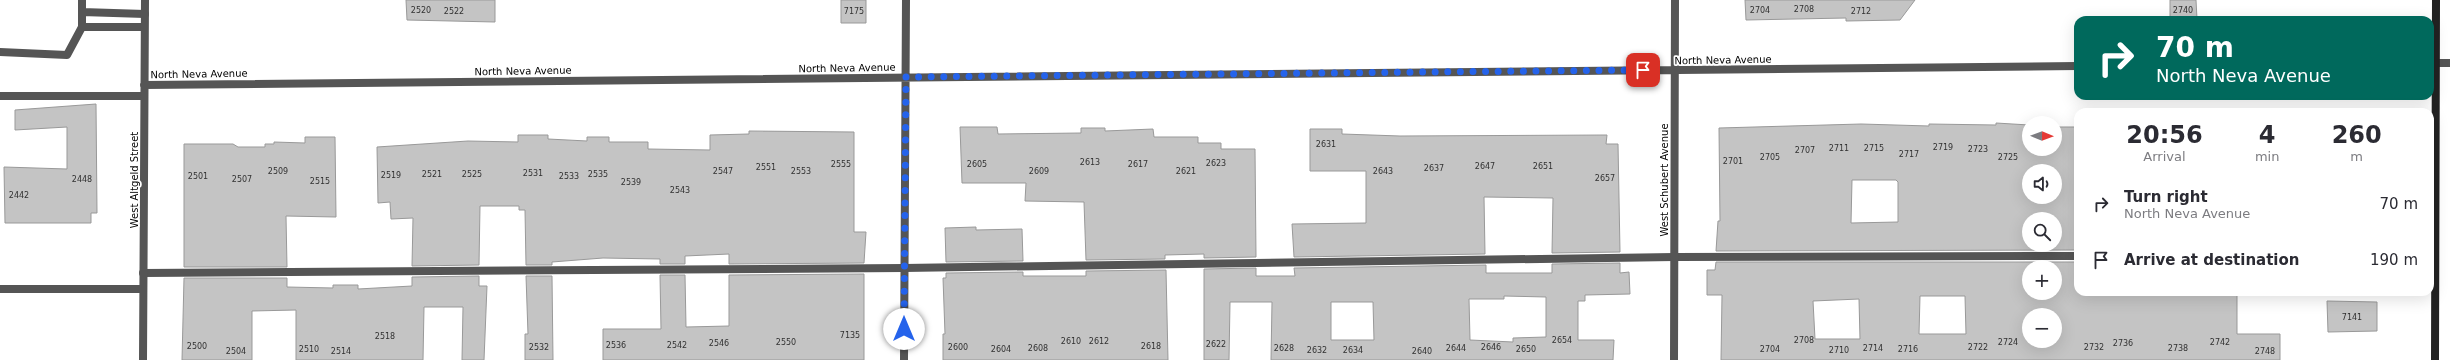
<!DOCTYPE html>
<meta charset="utf-8">
<style>
:root{--surface:#fff;--page:#f7f7f7;--text:#2b2b33;--muted:#7c7c81}
body{margin:0;font-family:"DejaVu Sans",sans-serif;background:var(--page);color:var(--text);height:100vh;display:flex;flex-direction:column;font-size:15px;white-space:nowrap}
*{box-sizing:border-box;margin:0}
p{font-size:13px;color:var(--muted)}
.icon{flex:none;width:22px;height:22px;fill:none;stroke:currentColor;stroke-width:2;stroke-linecap:round;stroke-linejoin:round}
.map{position:relative;flex:1;overflow:hidden}
.drawer{position:absolute;left:2074px;top:108px;width:360px;height:188px;display:flex;flex-direction:column;background:var(--surface);border-radius:12px;box-shadow:0 4px 16px #0002}
.drawer>*{flex:none}
.top-card{position:absolute;left:2074px;top:16px;width:360px;height:84px;border-radius:12px;box-shadow:0 4px 16px #0002;background:#00695c;color:#fff;overflow:hidden}
.needle{width:26px;rotate:91deg}
.buttons{position:absolute;left:2022px;top:116px;display:grid;gap:8px}
.buttons a{display:grid;place-items:center;width:40px;height:40px;border-radius:50%;background:var(--surface);box-shadow:0 4px 16px #0002;font-size:20px}
.pin{position:absolute;display:grid;place-items:center;width:34px;height:34px;color:#fff;margin:-17px;border-radius:8px;box-shadow:0 2px 6px #0006}
.me{position:absolute;width:44px;margin:-22px;rotate:0deg;stroke-linejoin:round;filter:drop-shadow(0 0 3px #0008)}
.turn{display:flex;align-items:center;gap:14px;height:84px;padding:0 16px;font-size:18px}
.turn .icon{width:52px;height:52px;stroke-width:2.5}
.turn b{display:block;font-size:28px;line-height:34px}
.eta{display:flex;justify-content:space-evenly;align-items:center;height:68px;text-align:center}
.eta b{font-size:24px;font-weight:700;line-height:28px}
ul{padding:0;list-style:none}
li{display:flex;align-items:center;gap:12px;height:56px;padding:0 16px}
li div{flex:1}
li b{display:block;font-size:15px}
li em{font-style:normal}
.map>svg:first-child{display:block}
</style>
<div class="map">
<svg width="2450" height="360" viewBox="0 0 2450 360">
<rect width="100%" height="100%" fill="#fff"/>
<!-- building -->
<path fill="#c4c4c4" stroke="#999" fill-rule="evenodd" d="M 406,0 L 495,0 L 495,22 L 407,20 Z
M 841,0 L 866,0 L 866,23 L 841,23 Z
M 1745,0 L 1915,0 L 1900,20 L 1846,21 L 1846,18 L 1746,20 Z
M 2170,0 L 2196,0 L 2197,19 L 2170,20 Z
M 96,104 L 97,213 L 91,213 L 91,223 L 5,223 L 4,167 L 67,169 L 67,127 L 15,130 L 15,110 Z
M 1996,123 L 2029,125 L 2029,149 L 2055,149 L 2055,127 L 2078,127 L 2076,250 L 1716,251 L 1718,221 L 1720,221 L 1719,128 L 1861,124 L 1929,126 L 1929,124 L 1996,125 ZM 2029,171 L 2055,171 L 2055,197 L 2029,197 ZM 1852,180 L 1896,180 L 1898,182 L 1898,222 L 1851,223 ZM 2029,219 L 2055,219 L 2055,245 L 2029,245 Z
M 960,127 L 997,127 L 998,134 L 1081,133 L 1081,128 L 1105,128 L 1105,131 L 1153,129 L 1154,137 L 1198,137 L 1198,143 L 1221,143 L 1221,149 L 1255,149 L 1256,257 L 1204,258 L 1204,254 L 1165,255 L 1165,259 L 1086,260 L 1084,202 L 1025,201 L 1026,183 L 962,183 Z
M 1310,129 L 1342,129 L 1342,134 L 1400,136 L 1607,135 L 1606,144 L 1618,144 L 1620,252 L 1552,253 L 1553,198 L 1484,197 L 1485,254 L 1294,257 L 1292,224 L 1366,223 L 1366,171 L 1310,171 Z
M 749,131 L 854,132 L 854,232 L 866,232 L 864,263 L 729,264 L 729,254 L 685,256 L 685,264 L 660,264 L 660,259 L 603,258 L 552,262 L 552,265 L 526,265 L 525,210 L 519,210 L 519,206 L 480,206 L 479,265 L 412,266 L 413,218 L 391,219 L 390,202 L 378,203 L 377,147 L 468,141 L 518,142 L 518,135 L 548,135 L 548,139 L 587,141 L 587,137 L 609,137 L 609,142 L 648,142 L 648,149 L 710,150 L 710,135 L 749,134 Z
M 305,137 L 335,137 L 336,217 L 286,216 L 287,267 L 184,267 L 184,144 L 233,144 L 238,147 L 265,147 L 265,144 L 274,144 L 274,142 L 305,143 Z
M 976,227 L 976,230 L 1022,229 L 1023,261 L 946,262 L 945,228 Z
M 1716,262 L 2077,262 L 2078,292 L 2237,292 L 2237,334 L 2280,334 L 2280,360 L 1721,360 L 1722,295 L 1707,295 L 1707,270 L 1715,270 ZM 2029,267 L 2055,267 L 2055,293 L 2029,293 ZM 1920,296 L 1965,296 L 1966,334 L 1919,334 ZM 1859,299 L 1860,339 L 1815,339 L 1813,301 ZM 2029,315 L 2055,315 L 2055,341 L 2029,341 Z
M 1620,263 L 1620,273 L 1629,272 L 1630,294 L 1585,295 L 1585,301 L 1578,301 L 1578,340 L 1614,340 L 1613,360 L 1271,360 L 1272,302 L 1230,302 L 1229,360 L 1204,360 L 1204,269 L 1256,268 L 1256,276 L 1295,276 L 1294,268 L 1486,265 L 1486,273 L 1552,273 L 1552,264 ZM 1504,296 L 1546,297 L 1546,337 L 1513,338 L 1513,342 L 1470,340 L 1469,299 L 1504,299 ZM 1331,302 L 1373,302 L 1374,340 L 1331,340 Z
M 1166,270 L 1168,360 L 943,360 L 943,334 L 945,334 L 943,278 L 946,278 L 946,273 L 1023,272 L 1023,276 L 1086,276 L 1086,271 Z
M 864,274 L 864,360 L 603,360 L 603,329 L 661,329 L 660,275 L 685,275 L 686,327 L 729,326 L 729,275 Z
M 479,276 L 479,286 L 487,286 L 484,360 L 462,360 L 463,307 L 424,307 L 423,360 L 296,360 L 296,310 L 252,311 L 252,360 L 182,360 L 184,278 L 287,278 L 287,287 L 333,288 L 333,285 L 358,285 L 358,289 L 412,286 L 412,277 Z
M 526,276 L 552,276 L 553,360 L 525,360 L 525,334 L 528,334 Z
M 2327,301 L 2377,302 L 2377,331 L 2328,332 Z"/>
<g fill="none" stroke-linecap="round" stroke-linejoin="round">
<!-- service -->
<path stroke="#555" stroke-width="8" d="M 82,12 L 145,14
M 82,27 L 144,27
M 0,52 L 67,55 L 82,27 L 82,0
M 0,96 L 144,96
M 143,273 L 904,268 L 1674,257 L 2078,256"/>
<!-- minor -->
<path stroke="#555" stroke-width="8" d="M 2430,63 L 2450,63
M 144,85 L 2078,66
M 0,289 L 143,289
M 143,360 L 145,0
M 904,360 L 906,0
M 1674,360 L 1675,0"/>
<!-- secondary -->
<path stroke="#222" stroke-width="8" d="M 2435,360 L 2436,0"/>
</g>
<g fill="none" stroke-linecap="round" stroke-linejoin="round">
<!-- route -->
<path stroke="#2563eb" stroke-width="7" stroke-dasharray="0 12.6" d="M 904,329 L 906,77 L 1643,70"/>
</g>
<g text-anchor="middle" dominant-baseline="central" stroke-width="3.5" stroke-linejoin="round" paint-order="stroke">
<!-- number labels -->
<g font-size="8" fill="#313131">
<text x="1804" y="9">2708</text>
<text x="421" y="10">2520</text>
<text x="1760" y="10">2704</text>
<text x="2183" y="10">2740</text>
<text x="454" y="11">2522</text>
<text x="854" y="11">7175</text>
<text x="1861" y="11">2712</text>
<text x="1326" y="144">2631</text>
<text x="1943" y="147">2719</text>
<text x="1839" y="148">2711</text>
<text x="1874" y="148">2715</text>
<text x="1978" y="149">2723</text>
<text x="1805" y="150">2707</text>
<text x="1909" y="154">2717</text>
<text x="1770" y="157">2705</text>
<text x="2008" y="157">2725</text>
<text x="1733" y="161">2701</text>
<text x="1090" y="162">2613</text>
<text x="1216" y="163">2623</text>
<text x="841" y="164">2555</text>
<text x="977" y="164">2605</text>
<text x="1138" y="164">2617</text>
<text x="1485" y="166">2647</text>
<text x="1543" y="166">2651</text>
<text x="766" y="167">2551</text>
<text x="1434" y="168">2637</text>
<text x="278" y="171">2509</text>
<text x="723" y="171">2547</text>
<text x="801" y="171">2553</text>
<text x="1039" y="171">2609</text>
<text x="1186" y="171">2621</text>
<text x="1383" y="171">2643</text>
<text x="533" y="173">2531</text>
<text x="432" y="174">2521</text>
<text x="472" y="174">2525</text>
<text x="598" y="174">2535</text>
<text x="391" y="175">2519</text>
<text x="198" y="176">2501</text>
<text x="569" y="176">2533</text>
<text x="1605" y="178">2657</text>
<text x="82" y="179">2448</text>
<text x="242" y="179">2507</text>
<text x="320" y="181">2515</text>
<text x="631" y="182">2539</text>
<text x="680" y="190">2543</text>
<text x="19" y="195">2442</text>
<text x="2352" y="317">7141</text>
<text x="850" y="335">7135</text>
<text x="385" y="336">2518</text>
<text x="1562" y="340">2654</text>
<text x="1804" y="340">2708</text>
<text x="1071" y="341">2610</text>
<text x="1099" y="341">2612</text>
<text x="786" y="342">2550</text>
<text x="2008" y="342">2724</text>
<text x="2220" y="342">2742</text>
<text x="719" y="343">2546</text>
<text x="2123" y="343">2736</text>
<text x="1216" y="344">2622</text>
<text x="616" y="345">2536</text>
<text x="677" y="345">2542</text>
<text x="197" y="346">2500</text>
<text x="1151" y="346">2618</text>
<text x="539" y="347">2532</text>
<text x="958" y="347">2600</text>
<text x="1491" y="347">2646</text>
<text x="1978" y="347">2722</text>
<text x="2094" y="347">2732</text>
<text x="1038" y="348">2608</text>
<text x="1284" y="348">2628</text>
<text x="1456" y="348">2644</text>
<text x="1873" y="348">2714</text>
<text x="2178" y="348">2738</text>
<text x="309" y="349">2510</text>
<text x="1001" y="349">2604</text>
<text x="1526" y="349">2650</text>
<text x="1770" y="349">2704</text>
<text x="1908" y="349">2716</text>
<text x="1317" y="350">2632</text>
<text x="1353" y="350">2634</text>
<text x="1839" y="350">2710</text>
<text x="236" y="351">2504</text>
<text x="341" y="351">2514</text>
<text x="1422" y="351">2640</text>
<text x="2265" y="351">2748</text>
</g>
<!-- street labels -->
<g font-size="10" fill="#000" stroke="#fff">
<text transform="translate(1723 60) rotate(-1)">North Neva Avenue</text>
<text transform="translate(847 68) rotate(-1)">North Neva Avenue</text>
<text transform="translate(523 71) rotate(-1)">North Neva Avenue</text>
<text transform="translate(199 74) rotate(-1)">North Neva Avenue</text>
<text transform="translate(134 180) rotate(-90)">West Altgeld Street</text>
<text transform="translate(1664 180) rotate(-90)">West Schubert Avenue</text>
</g>
</g>
</svg>
<div class="buttons">
<a><svg class="needle" viewBox="-14 -14 28 28"><path d="M0-13l5 13h-10z" fill="#e53935"/><path d="M0 13l5-13h-10z" fill="#7c7c81"/></svg></a>
<a><svg class="icon" aria-label="sound" viewBox="0 0 24 24"><path d="M4 9h4l5-4v14l-5-4H4zM17 9q2 3 0 6"/></svg></a>
<a><svg class="icon" aria-label="search" viewBox="0 0 24 24"><circle cx="10" cy="10" r="6"/><path d="M15 15l6 6"/></svg></a>
<a>+</a>
<a>−</a>
</div>
<div class="pin" style="left:1643px;top:70px;background:#d93025"><svg class="icon" aria-label="arrive" viewBox="0 0 24 24"><path d="M6 21V4h12l-3 4 3 4H6"/></svg></div>
<svg class="me" style="left:904px;top:329px" viewBox="-20 -20 40 40"><circle r="19" fill="#fff"/><path d="M0-13L10 11 0 6-10 11z" fill="#2563eb"/></svg>
<div class="top-card">
<div class="turn"><svg class="icon" aria-label="right" viewBox="0 0 24 24"><path d="M7 20v-9h11M14 6l5 5-5 5"/></svg><div><b>70 m</b>North Neva Avenue</div></div>
</div>
<section class="drawer">
<div class="eta">
<div><b>20:56</b><p>Arrival</p></div>
<div><b>4</b><p>min</p></div>
<div><b>260</b><p>m</p></div>
</div>
<ul>
<li><svg class="icon" aria-label="right" viewBox="0 0 24 24"><path d="M7 20v-9h11M14 6l5 5-5 5"/></svg><div><b>Turn right</b><p>North Neva Avenue</p></div><em>70 m</em></li>
<li><svg class="icon" aria-label="arrive" viewBox="0 0 24 24"><path d="M6 21V4h12l-3 4 3 4H6"/></svg><div><b>Arrive at destination</b></div><em>190 m</em></li>
</ul>
</section>
</div>
